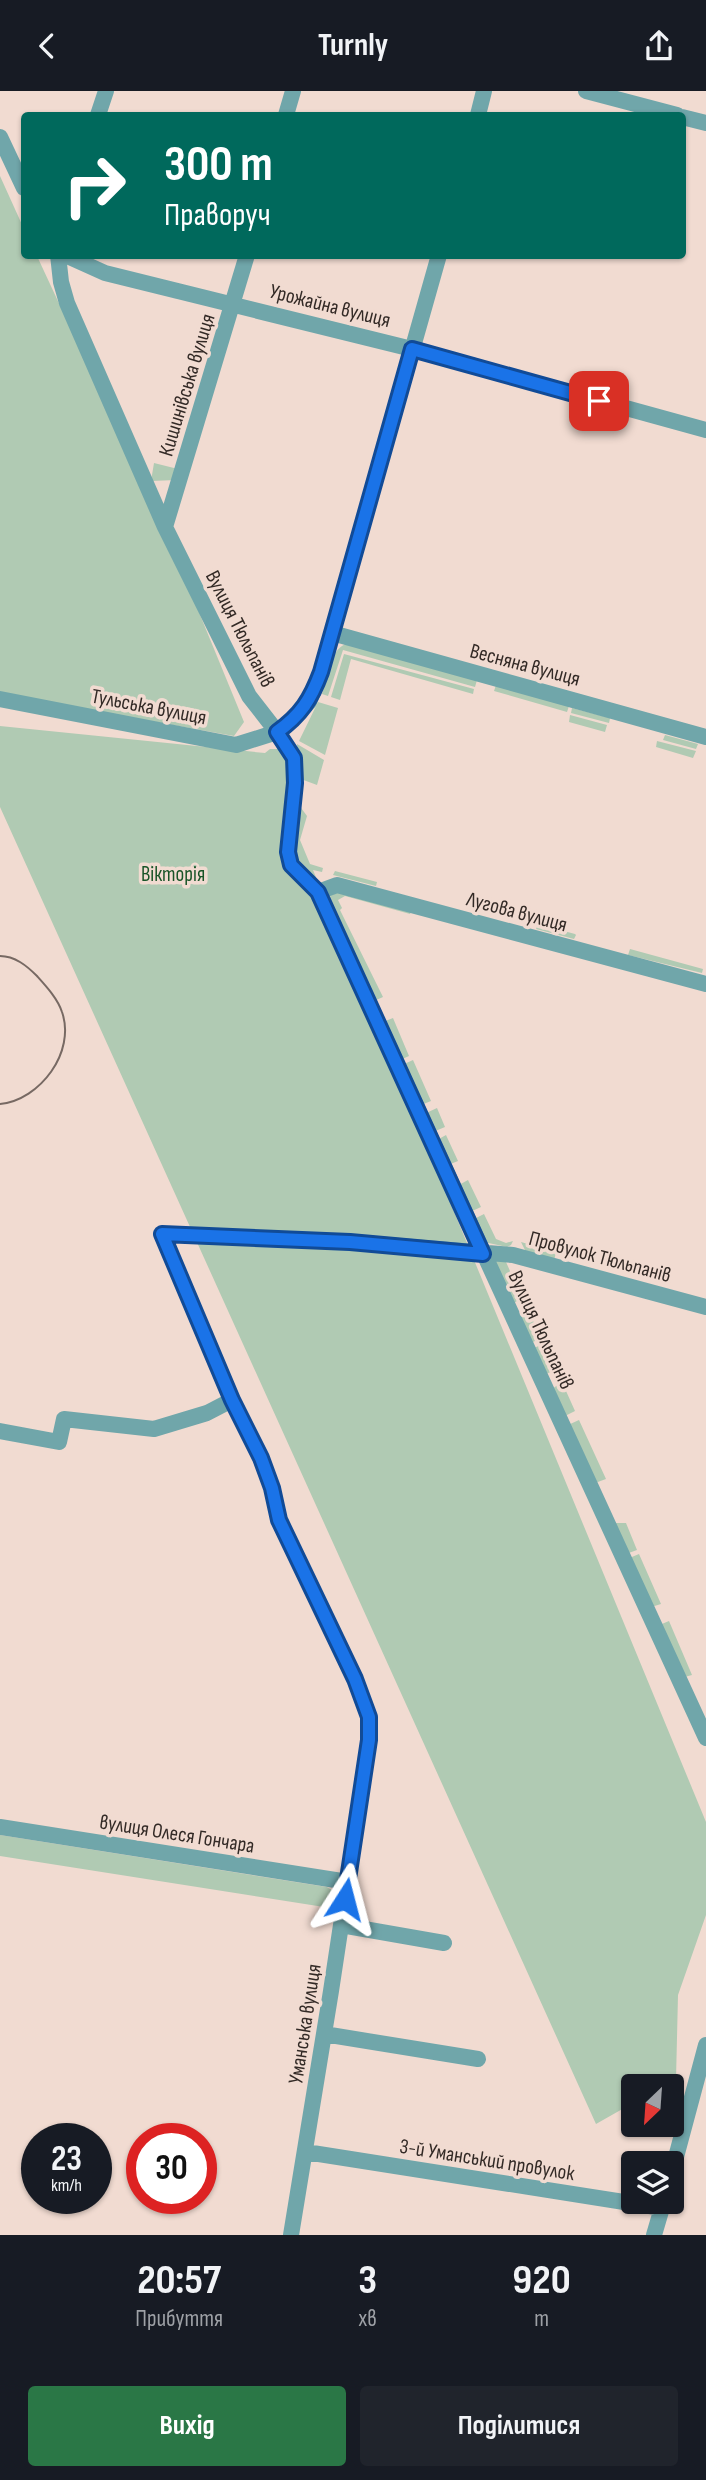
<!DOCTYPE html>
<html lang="uk">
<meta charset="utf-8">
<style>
:root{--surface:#171b24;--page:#20242c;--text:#f1f3f6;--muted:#9ea1a6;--accent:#2a7746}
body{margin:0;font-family:"Sofia Sans Condensed",sans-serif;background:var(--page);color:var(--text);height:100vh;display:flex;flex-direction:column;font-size:26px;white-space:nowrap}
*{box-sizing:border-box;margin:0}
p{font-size:23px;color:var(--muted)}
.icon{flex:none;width:38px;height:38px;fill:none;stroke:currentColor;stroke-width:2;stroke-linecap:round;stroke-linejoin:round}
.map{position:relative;height:2144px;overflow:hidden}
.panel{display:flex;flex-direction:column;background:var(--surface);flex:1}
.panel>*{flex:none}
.banner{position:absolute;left:21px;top:21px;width:665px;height:147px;border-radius:7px;box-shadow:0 2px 5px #0004;background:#00695c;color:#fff;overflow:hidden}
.needle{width:46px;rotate:205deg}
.buttons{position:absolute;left:621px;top:1983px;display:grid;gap:14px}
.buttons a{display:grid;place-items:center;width:63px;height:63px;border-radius:7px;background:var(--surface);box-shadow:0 2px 5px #0004;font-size:35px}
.speed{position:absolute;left:21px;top:2032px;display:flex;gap:14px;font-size:35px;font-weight:700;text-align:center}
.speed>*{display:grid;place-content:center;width:91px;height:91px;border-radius:50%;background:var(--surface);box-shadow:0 2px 5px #0004;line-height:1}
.speed small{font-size:18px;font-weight:400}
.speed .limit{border:10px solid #d22;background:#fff;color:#111}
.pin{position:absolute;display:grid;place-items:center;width:60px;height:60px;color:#fff;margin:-30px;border-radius:14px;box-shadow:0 4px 10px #0006}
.me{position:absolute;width:77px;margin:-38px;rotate:9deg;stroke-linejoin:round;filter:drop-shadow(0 0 5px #0008)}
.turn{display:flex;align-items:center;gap:24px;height:147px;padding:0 28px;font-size:32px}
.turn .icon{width:91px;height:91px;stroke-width:2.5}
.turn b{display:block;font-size:49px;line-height:60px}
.eta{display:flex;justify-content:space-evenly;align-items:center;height:119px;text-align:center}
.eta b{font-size:42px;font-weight:700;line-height:49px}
.action{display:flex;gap:14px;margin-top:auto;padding:14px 28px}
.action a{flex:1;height:80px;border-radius:7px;background:var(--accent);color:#fff;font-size:28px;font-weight:700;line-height:80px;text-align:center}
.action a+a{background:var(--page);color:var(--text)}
header{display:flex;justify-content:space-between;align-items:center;height:91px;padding:0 28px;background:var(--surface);font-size:32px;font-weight:700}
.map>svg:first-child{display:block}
</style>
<header><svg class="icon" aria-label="back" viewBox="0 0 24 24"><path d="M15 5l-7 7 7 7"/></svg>Turnly<svg class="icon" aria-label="share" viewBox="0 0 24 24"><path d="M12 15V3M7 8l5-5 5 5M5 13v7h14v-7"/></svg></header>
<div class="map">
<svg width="706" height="2144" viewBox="0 0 706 2144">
<rect width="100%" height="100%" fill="#f1dbd1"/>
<!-- green -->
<path fill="#b0cab3" d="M 0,85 L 24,138 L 24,164 L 37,165 L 173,458 L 244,631 L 234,645 L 0,603 Z
M 154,372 L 178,378 L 176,389 L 151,390 Z
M 346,553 L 477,589 L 475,596 L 343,559 L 328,605 L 322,603 C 327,588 330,558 346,553 Z
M 344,563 L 474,598 L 473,603 L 351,568 L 340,609 L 331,606 Z
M 496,594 L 569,615 L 567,621 L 494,600 Z
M 318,611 L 338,617 L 325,664 L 299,650 Z
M 572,617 L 610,627 L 609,632 L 571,622 Z
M 570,624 L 607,634 L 605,641 L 569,631 Z
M 0,635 L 265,662 L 270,658 L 282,658 L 289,667 L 296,710 L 307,725 L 300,749 L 310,773 L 323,777 L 322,781 L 313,779 L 706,1731 L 706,1824 L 678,1904 L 676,1989 L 665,1995 L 634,1995 L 633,2012 L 596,2033 L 0,716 Z
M 665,644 L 698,653 L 696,658 L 663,649 Z
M 657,650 L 696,660 L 693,667 L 656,656 Z
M 297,653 L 324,669 L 317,694 L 298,687 Z
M 335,780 L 377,791 L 376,795 L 333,784 Z
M 342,800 L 412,819 L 410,823 L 345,805 L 338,809 L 342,817 L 340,819 L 383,906 L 374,910 L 328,808 L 332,803 Z
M 538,833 L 575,843 L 576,844 L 574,848 L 536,838 Z
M 630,858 L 703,878 L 702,882 L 628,864 Z
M 393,927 L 409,965 L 400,969 L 383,931 Z
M 413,969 L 431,1010 L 421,1014 L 402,974 Z
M 437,1017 L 445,1036 L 433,1041 L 424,1023 Z
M 446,1044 L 458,1070 L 448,1074 L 437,1049 Z
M 468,1089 L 481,1116 L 470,1121 L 457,1095 Z
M 484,1123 L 496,1148 L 506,1152 L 513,1150 L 511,1154 L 507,1156 L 484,1151 L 474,1128 Z
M 521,1151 L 556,1161 L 554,1170 L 526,1161 Z
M 497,1166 L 506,1171 L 522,1207 L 514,1212 L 494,1172 Z
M 529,1221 L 541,1247 L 533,1251 L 519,1225 Z
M 543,1253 L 555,1279 L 546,1283 L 534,1257 Z
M 562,1291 L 575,1320 L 565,1325 L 552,1298 Z
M 579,1329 L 606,1388 L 595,1392 L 568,1334 Z
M 611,1432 L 626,1432 L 637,1459 L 626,1463 Z
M 639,1463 L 661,1513 L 648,1517 L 627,1468 Z
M 669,1530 L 692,1584 L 681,1587 L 657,1535 Z
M 0,1744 L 327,1796 L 335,1801 L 335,1810 L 329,1816 L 324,1816 L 0,1765 Z"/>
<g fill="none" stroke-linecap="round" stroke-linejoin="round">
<!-- minor -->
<path stroke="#70a6aa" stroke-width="16" d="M 586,0 L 677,24
M 98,24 L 106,0
M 286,24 L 293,0
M 478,24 L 484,0
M 682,26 L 706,32
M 0,46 L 24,97
M 58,164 L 61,191 L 67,212 L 165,436 L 249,605 L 277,641 L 294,667 L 295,692 L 288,761 L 291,774 L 318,801 L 706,1647
M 65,164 L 105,182 L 412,258 L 706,339
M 165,436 L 247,164
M 332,542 L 706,646
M 0,608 L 236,654 L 277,641 L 287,634 L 309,611 L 321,581 L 439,164
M 318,801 L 337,794 L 706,893
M 0,1340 L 59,1351 L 64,1328 L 154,1338 L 207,1322 L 232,1309
M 0,1736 L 348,1791
M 341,1834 L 444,1852
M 324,1943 L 478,1968
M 306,2061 L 662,2117
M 672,2081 L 706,1954
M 291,2144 L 331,1900 L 369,1649 L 369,1626 L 355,1588 L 279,1429 L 272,1397 L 261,1368 L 232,1309 L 162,1143 L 350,1151 L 513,1164 L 706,1216
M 654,2144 L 664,2110"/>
<!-- tram -->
<path stroke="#776963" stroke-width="2" d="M 0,865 C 15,865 27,875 37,885 C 46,895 58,908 62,921 C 76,961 40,1009 0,1013"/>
</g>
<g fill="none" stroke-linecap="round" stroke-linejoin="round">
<defs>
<path id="route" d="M 345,1808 L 369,1649 L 369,1626 L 355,1588 L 279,1429 L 272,1397 L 261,1367 L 232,1309 L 162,1143 L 350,1151 L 483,1163 L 318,801 L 291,774 L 288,761 L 295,692 L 294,667 L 277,641 C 301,624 311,608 321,581 L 412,258 L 599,310"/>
</defs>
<!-- route casing -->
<use href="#route" stroke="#114b97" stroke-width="18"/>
<!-- route -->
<use href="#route" stroke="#1a73e8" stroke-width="12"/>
</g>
<g text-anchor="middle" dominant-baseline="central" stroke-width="7" stroke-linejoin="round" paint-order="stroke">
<!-- street labels -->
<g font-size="21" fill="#332a26" stroke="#f1dbd1">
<text transform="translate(330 215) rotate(14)">Урожайна вулиця</text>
<text transform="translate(187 294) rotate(-73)">Кишинівська вулиця</text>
<text transform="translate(240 538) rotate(63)">Вулиця Тюльпанів</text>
<text transform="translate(525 574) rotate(15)">Весняна вулиця</text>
<text transform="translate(149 616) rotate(11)">Тульська вулиця</text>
<text transform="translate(517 821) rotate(15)">Лугова вулиця</text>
<text transform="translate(600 1166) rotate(15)">Провулок Тюльпанів</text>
<text transform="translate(541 1239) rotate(65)">Вулиця Тюльпанів</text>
<text transform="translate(177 1743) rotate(9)">вулиця Олеся Гончара</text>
<text transform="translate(305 1933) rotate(-81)">Уманська вулиця</text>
<text transform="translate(487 2069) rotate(9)">3-й Уманський провулок</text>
</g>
<!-- park labels -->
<g font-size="21" fill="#185427" stroke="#f1dbd1">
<text x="173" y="783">Вікторія</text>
</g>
</g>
</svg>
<div class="buttons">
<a><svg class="needle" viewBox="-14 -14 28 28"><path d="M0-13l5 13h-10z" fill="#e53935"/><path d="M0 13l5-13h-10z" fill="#9ea1a6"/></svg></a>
<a><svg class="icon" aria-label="layers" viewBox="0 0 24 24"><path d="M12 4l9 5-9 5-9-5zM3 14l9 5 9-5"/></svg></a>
</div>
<div class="speed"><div>23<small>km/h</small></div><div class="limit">30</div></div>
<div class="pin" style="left:599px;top:310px;background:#d93025"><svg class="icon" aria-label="arrive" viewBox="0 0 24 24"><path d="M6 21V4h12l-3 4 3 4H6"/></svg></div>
<svg class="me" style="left:345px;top:1808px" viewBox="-20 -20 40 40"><path d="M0-17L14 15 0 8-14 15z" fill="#1a73e8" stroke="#fff" stroke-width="4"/></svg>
<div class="banner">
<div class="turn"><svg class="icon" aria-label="right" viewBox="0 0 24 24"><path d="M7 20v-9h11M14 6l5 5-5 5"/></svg><div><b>300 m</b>Праворуч</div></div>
</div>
</div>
<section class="panel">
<div class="eta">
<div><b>20:57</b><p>Прибуття</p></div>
<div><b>3</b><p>хв</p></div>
<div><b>920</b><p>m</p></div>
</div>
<div class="action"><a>Вихід</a><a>Поділитися</a></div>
</section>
